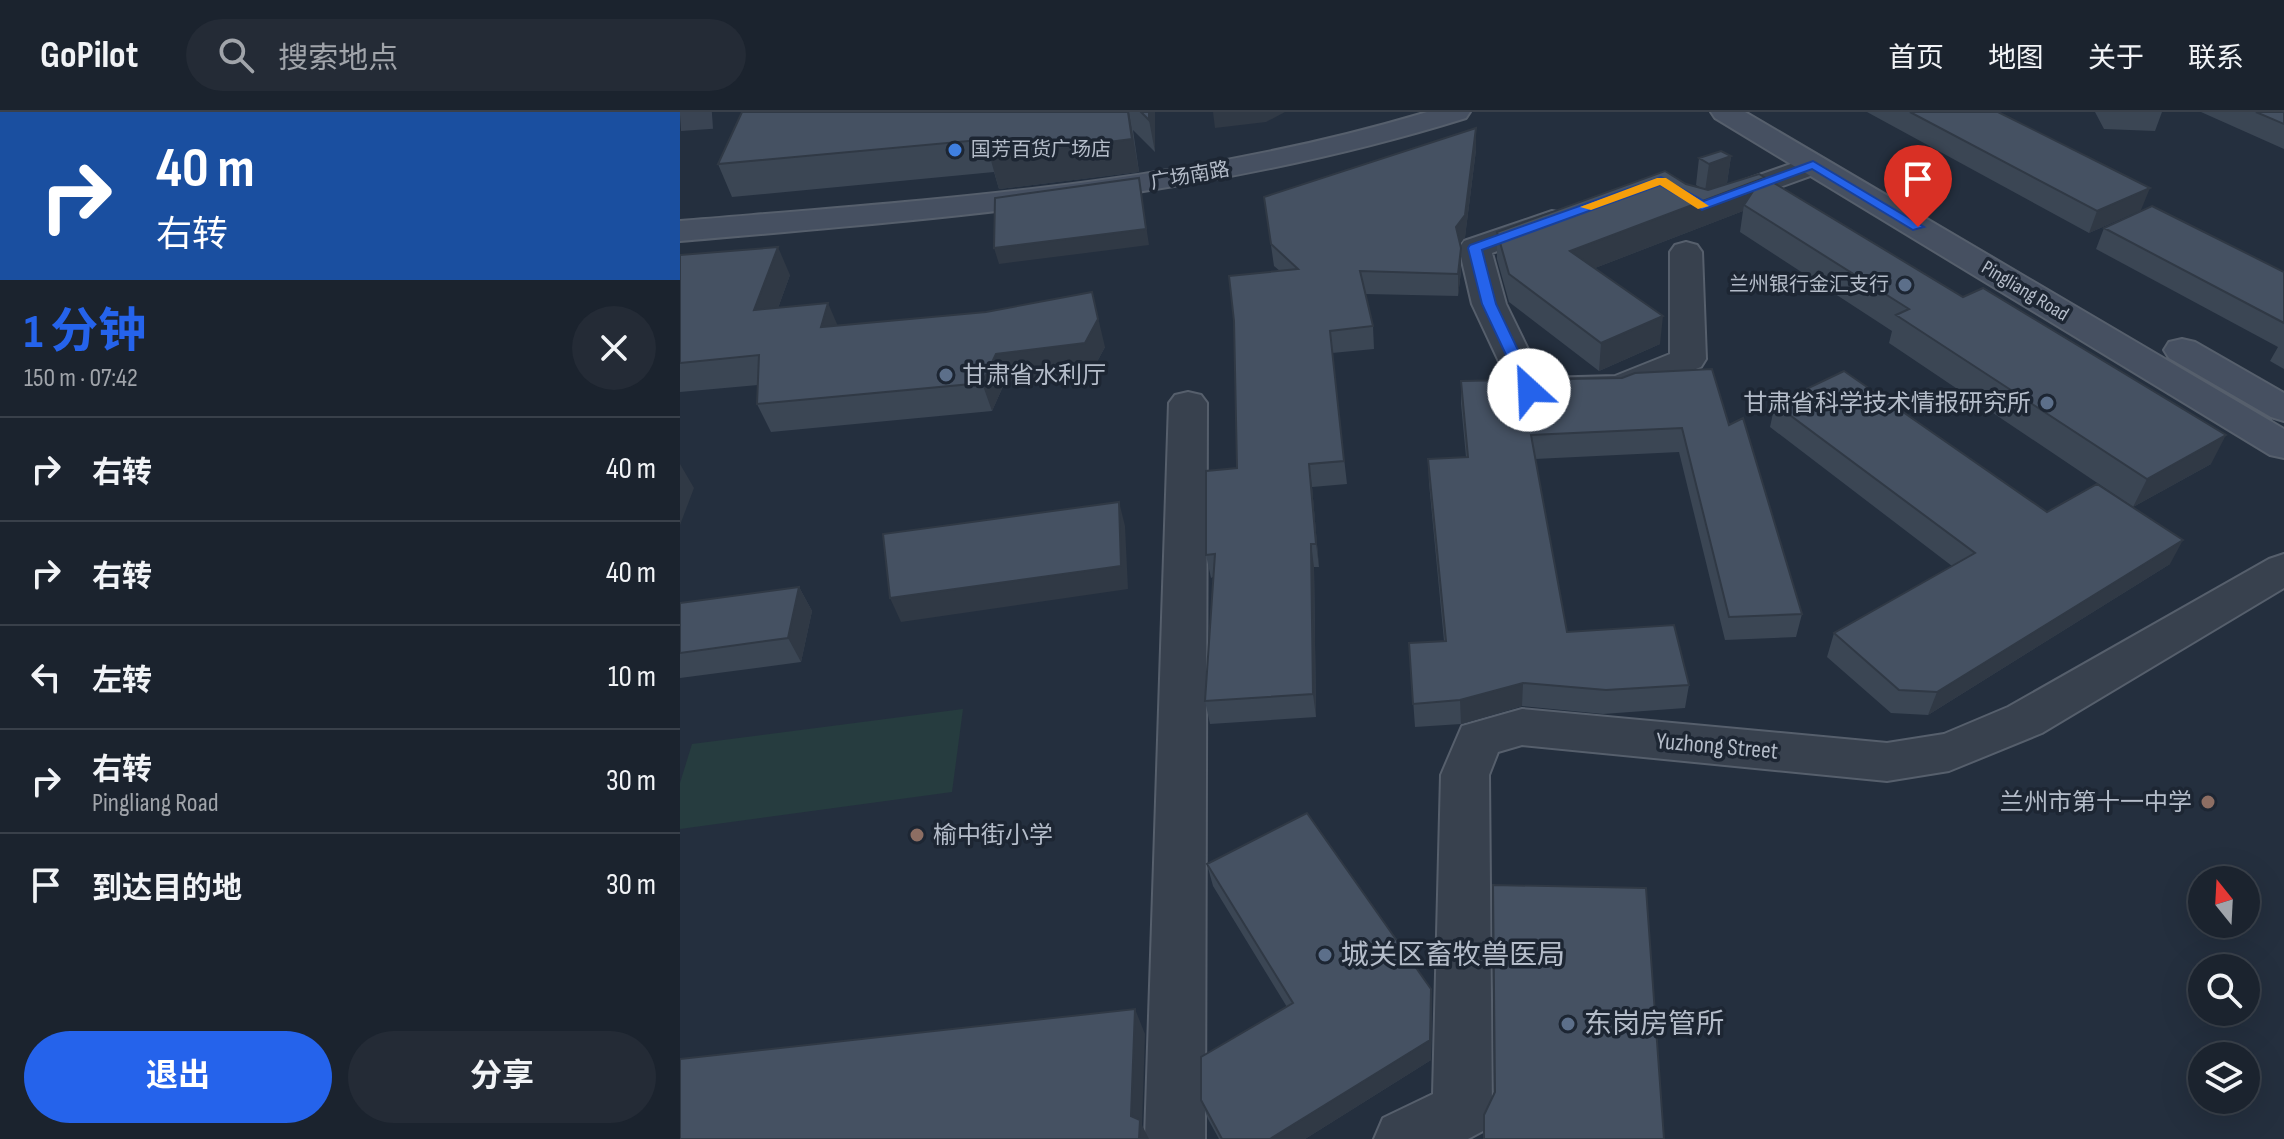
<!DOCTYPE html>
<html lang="zh">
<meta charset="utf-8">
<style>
:root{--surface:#1b232e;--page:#242b36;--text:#f1f3f6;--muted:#a0a4aa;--line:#39404a;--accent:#2563eb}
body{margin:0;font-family:"Sofia Sans Condensed","Noto Sans SC",sans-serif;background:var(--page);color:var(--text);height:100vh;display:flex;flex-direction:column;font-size:30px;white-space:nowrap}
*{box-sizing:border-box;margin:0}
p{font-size:26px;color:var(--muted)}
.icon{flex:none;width:44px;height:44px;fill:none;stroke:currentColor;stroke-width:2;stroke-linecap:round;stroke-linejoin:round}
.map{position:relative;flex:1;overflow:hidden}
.side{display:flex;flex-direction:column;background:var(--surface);width:680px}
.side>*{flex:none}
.top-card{background:#1a4fa0;color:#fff;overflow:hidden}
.needle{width:52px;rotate:342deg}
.controls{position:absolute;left:1508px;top:754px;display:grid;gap:16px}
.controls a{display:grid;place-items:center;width:72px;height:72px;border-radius:50%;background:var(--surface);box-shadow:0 8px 32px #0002,0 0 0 2px var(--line);font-size:40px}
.pin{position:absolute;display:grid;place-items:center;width:68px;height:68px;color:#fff;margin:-82px -34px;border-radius:50% 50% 50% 0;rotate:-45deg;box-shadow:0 0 8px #0007}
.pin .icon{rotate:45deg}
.me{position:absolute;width:88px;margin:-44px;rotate:335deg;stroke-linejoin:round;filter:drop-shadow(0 0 6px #0008)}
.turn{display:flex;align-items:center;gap:28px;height:168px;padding:0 24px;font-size:36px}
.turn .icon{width:104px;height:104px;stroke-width:2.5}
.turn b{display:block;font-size:56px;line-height:68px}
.round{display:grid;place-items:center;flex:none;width:84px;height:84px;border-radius:42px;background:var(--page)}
.headline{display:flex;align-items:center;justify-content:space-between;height:136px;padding:0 24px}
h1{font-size:48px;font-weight:700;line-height:60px;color:var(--accent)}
.action{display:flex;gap:16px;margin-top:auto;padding:16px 24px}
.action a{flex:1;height:92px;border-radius:48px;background:var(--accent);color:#fff;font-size:32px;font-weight:700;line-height:92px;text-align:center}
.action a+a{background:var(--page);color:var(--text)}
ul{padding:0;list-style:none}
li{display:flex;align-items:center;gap:24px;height:104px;padding:0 24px;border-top:2px solid var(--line)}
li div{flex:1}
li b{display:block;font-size:30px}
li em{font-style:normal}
header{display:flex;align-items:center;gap:48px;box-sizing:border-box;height:112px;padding:0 40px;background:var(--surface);border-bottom:2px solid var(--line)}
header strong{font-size:38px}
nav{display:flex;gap:44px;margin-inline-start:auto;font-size:28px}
.search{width:560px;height:72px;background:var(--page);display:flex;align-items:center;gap:20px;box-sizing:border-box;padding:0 28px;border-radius:44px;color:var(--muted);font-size:30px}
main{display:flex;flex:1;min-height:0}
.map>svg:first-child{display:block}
</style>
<header>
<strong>GoPilot</strong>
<div class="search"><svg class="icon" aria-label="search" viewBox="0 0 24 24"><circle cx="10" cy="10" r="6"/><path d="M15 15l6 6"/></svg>搜索地点</div>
<nav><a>首页</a><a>地图</a><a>关于</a><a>联系</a></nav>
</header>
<main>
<section class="side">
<div class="top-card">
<div class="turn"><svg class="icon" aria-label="right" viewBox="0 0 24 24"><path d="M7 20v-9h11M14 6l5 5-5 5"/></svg><div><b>40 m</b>右转</div></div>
</div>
<div class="headline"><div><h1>1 分钟</h1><p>150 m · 07:42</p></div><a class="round"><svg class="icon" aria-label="close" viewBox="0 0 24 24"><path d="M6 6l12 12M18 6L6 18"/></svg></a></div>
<ul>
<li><svg class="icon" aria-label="right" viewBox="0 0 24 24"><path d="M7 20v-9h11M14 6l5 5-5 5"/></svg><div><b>右转</b></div><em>40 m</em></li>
<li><svg class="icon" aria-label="right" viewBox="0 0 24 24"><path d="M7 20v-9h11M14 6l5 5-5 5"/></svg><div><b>右转</b></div><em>40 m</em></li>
<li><svg class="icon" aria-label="left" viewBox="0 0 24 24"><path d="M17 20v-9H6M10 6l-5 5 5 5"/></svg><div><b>左转</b></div><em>10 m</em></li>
<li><svg class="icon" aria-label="right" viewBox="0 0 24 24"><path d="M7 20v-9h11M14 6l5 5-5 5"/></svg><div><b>右转</b><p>Pingliang Road</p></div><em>30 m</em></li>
<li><svg class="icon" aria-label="arrive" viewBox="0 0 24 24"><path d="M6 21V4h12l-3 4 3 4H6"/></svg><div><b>到达目的地</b></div><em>30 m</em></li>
</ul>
<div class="action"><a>退出</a><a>分享</a></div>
</section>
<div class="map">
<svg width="1604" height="1027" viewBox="0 0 1604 1027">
<rect width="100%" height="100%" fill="#242f3e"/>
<!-- green -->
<path fill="#263c3f" d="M 283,597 L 272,680 L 0,717 L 0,671 L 12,632 Z"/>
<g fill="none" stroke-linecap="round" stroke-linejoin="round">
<!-- street-tunnel -->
<path stroke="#3a4453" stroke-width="32" stroke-dasharray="32 16" stroke-linecap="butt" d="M 0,3 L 44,0"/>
<defs>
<path id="street" d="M 1133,44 L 1144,47 L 1148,53 L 1144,59 L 1034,99 L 1023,97 L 1019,90 L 1023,83 Z
M 872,99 L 883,101 L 888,108 L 883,115 L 812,141 L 826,192 L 862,266 L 935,264 L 990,242 L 990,140 L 995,133 L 1006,130 L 1017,133 L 1022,140 L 1026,247 L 1021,255 L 940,286 L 849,289 L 836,286 L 792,192 L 779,136 L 784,129 Z
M 508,280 L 521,283 L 527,291 L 525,1027 L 465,1027 L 489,291 L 495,283 Z
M 1604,442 L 1604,476 L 1362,621 L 1269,659 L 1207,669 L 842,633 L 818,640 L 809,663 L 812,999 L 803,1019 L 788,1027 L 694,1027 L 703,1006 L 753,982 L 761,663 L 782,614 L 842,597 L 1207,631 L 1264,622 L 1328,595 L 1589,447 Z"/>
<path id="secondary" d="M 747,0 L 790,0 L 786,6 C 530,86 266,106 0,129 L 0,109 C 251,88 504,73 747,0 Z
M 1031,0 L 1065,0 L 1604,317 L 1604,346 L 1590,343 L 1035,6 Z
M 1502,227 L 1515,230 L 1604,281 L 1604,309 L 1591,305 L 1489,246 L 1484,238 L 1489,230 Z"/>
</defs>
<!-- street casing -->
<use href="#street" stroke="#565f6c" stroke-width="4"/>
<!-- secondary casing -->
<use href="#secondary" stroke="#565f6c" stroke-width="4"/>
<!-- street -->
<use href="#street" fill="#38414e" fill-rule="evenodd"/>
<!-- secondary -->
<use href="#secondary" fill="#465061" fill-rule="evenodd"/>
</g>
<!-- wall -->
<path fill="#3b4654" d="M 62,0 L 475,0 L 475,40 L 453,18 L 459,60 L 319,77 L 314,60 L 52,85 L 38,52 Z
M 1187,0 L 1318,0 L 1461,98 L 1409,121 Z
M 1415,0 L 1482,0 L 1475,19 L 1424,17 Z
M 1521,0 L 1604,0 L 1604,37 Z
M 796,16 L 796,38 L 785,125 L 780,132 L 781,159 L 778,184 L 685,182 L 693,214 L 694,237 L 652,241 L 667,372 L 632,375 L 639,455 L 634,455 L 636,605 L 530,612 L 525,589 L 533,465 L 531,466 L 526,443 L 557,356 L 600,159 L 594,154 L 584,85 Z
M 1051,44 L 1047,71 L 1028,78 L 1079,62 L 1531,352 L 1453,395 L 1209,231 L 1212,219 L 1060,120 L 1063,99 L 915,156 L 980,232 L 919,259 L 829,190 L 817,147 L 817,120 L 1021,76 L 1016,73 L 1019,46 Z
M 1424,116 L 1604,160 L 1604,257 L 1590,249 L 1598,235 L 1416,137 Z
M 0,143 L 110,163 L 98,196 L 158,214 L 425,235 L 412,259 L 325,270 L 312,299 L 91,320 L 77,292 L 78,273 L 0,280 Z
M 781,269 L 1049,313 L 1122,502 L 1116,525 L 1045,528 L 999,340 L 855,347 L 887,520 L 1009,573 L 1005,596 L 923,602 L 842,594 L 781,612 L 735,615 L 729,531 L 764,529 L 749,371 L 748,347 L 786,345 L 781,292 Z
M 1095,292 L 1367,400 L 1490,452 L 1248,603 L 1211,601 L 1147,545 L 1154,521 L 1272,454 L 1090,315 Z
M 119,475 L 132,499 L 121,550 L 0,566 L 0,491 Z
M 527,752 L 751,877 L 752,898 L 751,948 L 625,1027 L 539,1027 L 528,1007 L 521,988 L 607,895 L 533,774 Z"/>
<!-- shaded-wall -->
<path fill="#303945" d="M 449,0 L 459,60 L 319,77 L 310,45 Z
M 469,0 L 475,0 L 475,40 L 469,8 Z
M 533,0 L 605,0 L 586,10 L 535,16 Z
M 796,16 L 796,38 L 785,125 L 776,137 L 776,115 Z
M 1051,44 L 1047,71 L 1025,79 L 1029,52 Z
M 459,66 L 469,133 L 319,152 L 314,136 Z
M 1081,67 L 1064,93 L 1063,99 L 889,166 L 890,139 Z
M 1470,76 L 1461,98 L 1409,121 L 1417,99 Z
M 98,135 L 110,163 L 87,226 L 74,198 Z
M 781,136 L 781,159 L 778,184 L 778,162 Z
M 412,180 L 425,235 L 412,259 L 325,270 L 312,299 L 302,271 L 316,242 Z
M 148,191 L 160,219 L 141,215 Z
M 983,204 L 980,232 L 919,259 L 921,231 Z
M 1546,323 L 1531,352 L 1453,395 L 1467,367 Z
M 0,352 L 14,376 L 0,413 Z
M 629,352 L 632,375 L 639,455 L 636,432 Z
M 439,390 L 445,414 L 448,477 L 221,510 L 210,486 Z
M 1503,428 L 1490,452 L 1248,603 L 1257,580 Z
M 631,432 L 634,455 L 636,605 L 633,582 Z
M 119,475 L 132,499 L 121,550 L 108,526 Z
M 843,571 L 842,594 L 781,612 L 780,588 Z
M 751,877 L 752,898 L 751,948 L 625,1027 L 590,1027 Z
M 455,897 L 465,922 L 462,1013 L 469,1027 L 459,1027 L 451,1004 Z"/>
<!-- building -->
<path fill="#455162" stroke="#303945" stroke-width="2" d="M 62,0 L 448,0 L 452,27 L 310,45 L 310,27 L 38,52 Z
M 461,0 L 469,0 L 469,8 Z
M 1230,0 L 1318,0 L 1470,76 L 1417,99 Z
M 1576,0 L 1604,0 L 1604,12 Z
M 796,16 L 785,103 L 776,115 L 781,136 L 778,162 L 680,159 L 693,214 L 650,219 L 664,349 L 629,352 L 636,432 L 631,432 L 633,582 L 525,589 L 535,442 L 526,443 L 526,359 L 557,356 L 554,209 L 549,164 L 618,157 L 591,132 L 584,85 Z
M 1041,39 L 1051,44 L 1029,52 L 1019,46 Z
M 985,59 L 1006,72 L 1028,78 L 1079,62 L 1283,185 L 1303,176 L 1546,323 L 1467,367 L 1216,203 L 1229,197 L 1064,93 L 1081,67 L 890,139 L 983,204 L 921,231 L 829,162 L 817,120 Z
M 459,66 L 466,117 L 314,136 L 315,86 Z
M 1472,94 L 1604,160 L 1604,211 L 1424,116 Z
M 98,135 L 74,198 L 148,191 L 141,215 L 306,200 L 412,180 L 418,207 L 405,231 L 316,242 L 302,271 L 77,292 L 79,243 L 0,251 L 0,143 Z
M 1032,257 L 1049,313 L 1063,306 L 1122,502 L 1049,505 L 1002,316 L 851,323 L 887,520 L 994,513 L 1009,573 L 926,578 L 843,571 L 780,588 L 733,592 L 729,531 L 766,529 L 748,347 L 788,345 L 781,269 L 942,266 L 955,261 Z
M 1164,259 L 1367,400 L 1417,372 L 1503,428 L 1257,580 L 1219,578 L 1154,521 L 1295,441 L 1095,292 Z
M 439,390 L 441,454 L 210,486 L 203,422 Z
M 119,475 L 108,526 L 0,541 L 0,491 Z
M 627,701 L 751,877 L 750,928 L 590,1027 L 542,1027 L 521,988 L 521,945 L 613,891 L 527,752 Z
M 813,773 L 966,776 L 984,1027 L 804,1027 L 804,1003 L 815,980 Z
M 455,897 L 451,1004 L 460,1008 L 459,1027 L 0,1027 L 0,947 Z"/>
<!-- route -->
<path fill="#2563eb" stroke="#184099" stroke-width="2" d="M 1133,49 L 1244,115 L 1233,118 L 1132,57 L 1022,98 L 980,73 L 802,138 L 816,192 L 857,278 L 849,282 L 844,281 L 802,192 L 788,136 L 790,133 L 981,65 L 1024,89 Z"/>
<!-- slow -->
<path fill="#f59e0b" d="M 977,66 L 986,66 L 1029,94 L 1018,97 L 980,73 L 911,98 L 900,95 Z"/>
<!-- markers -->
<circle fill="#3f7fe0" stroke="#1d2633" stroke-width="3" cx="275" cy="38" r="8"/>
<g fill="#5c6f8a" stroke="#1d2633" stroke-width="3">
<circle cx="1225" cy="173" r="8"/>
<circle cx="266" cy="263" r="8"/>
<circle cx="1367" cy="291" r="8"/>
<circle cx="645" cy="843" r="8"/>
<circle cx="888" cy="912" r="8"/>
</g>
<g fill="#8d6e63" stroke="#1d2633" stroke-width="3">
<circle cx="1528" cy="690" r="8"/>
<circle cx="237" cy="723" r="8"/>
</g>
<g text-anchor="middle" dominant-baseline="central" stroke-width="7" stroke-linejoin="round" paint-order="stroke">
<!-- far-poi labels -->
<g font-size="20" fill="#b4bcc9" stroke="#1d2633" text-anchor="start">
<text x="291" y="38">国芳百货广场店</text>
<text x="1209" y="173" text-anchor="end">兰州银行金汇支行</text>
</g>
<!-- far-street labels -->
<g font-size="20" fill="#b4bcc9" stroke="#1d2633">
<text transform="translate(510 64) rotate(-10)">广场南路</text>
<text transform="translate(1345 179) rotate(31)">Pingliang Road</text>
</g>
<!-- poi labels -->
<g font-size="24" fill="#b4bcc9" stroke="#1d2633" text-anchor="start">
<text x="282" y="263">甘肃省水利厅</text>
<text x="1351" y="291" text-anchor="end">甘肃省科学技术情报研究所</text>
<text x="1512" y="690" text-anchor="end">兰州市第十一中学</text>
<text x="253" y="723">榆中街小学</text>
</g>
<!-- street labels -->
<g font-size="24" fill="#b4bcc9" stroke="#1d2633">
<text transform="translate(1037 634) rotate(5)">Yuzhong Street</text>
</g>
<!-- near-poi labels -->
<g font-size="28" fill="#b4bcc9" stroke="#1d2633" text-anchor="start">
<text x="661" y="843">城关区畜牧兽医局</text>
<text x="904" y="912">东岗房管所</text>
</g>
</g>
</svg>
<div class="controls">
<a><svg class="needle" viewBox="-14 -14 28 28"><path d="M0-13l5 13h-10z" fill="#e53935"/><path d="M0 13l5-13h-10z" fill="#a0a4aa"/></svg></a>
<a><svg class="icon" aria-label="search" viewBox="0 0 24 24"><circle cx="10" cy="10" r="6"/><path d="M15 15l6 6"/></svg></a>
<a><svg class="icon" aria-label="layers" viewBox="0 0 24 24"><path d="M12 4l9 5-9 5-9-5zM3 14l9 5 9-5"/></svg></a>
</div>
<div class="pin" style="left:1238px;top:115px;background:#d93025"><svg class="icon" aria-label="arrive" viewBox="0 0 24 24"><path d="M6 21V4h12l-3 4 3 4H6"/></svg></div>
<svg class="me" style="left:849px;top:278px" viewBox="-20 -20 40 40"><circle r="19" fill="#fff"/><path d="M0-13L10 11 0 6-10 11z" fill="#2563eb"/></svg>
</div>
</main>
